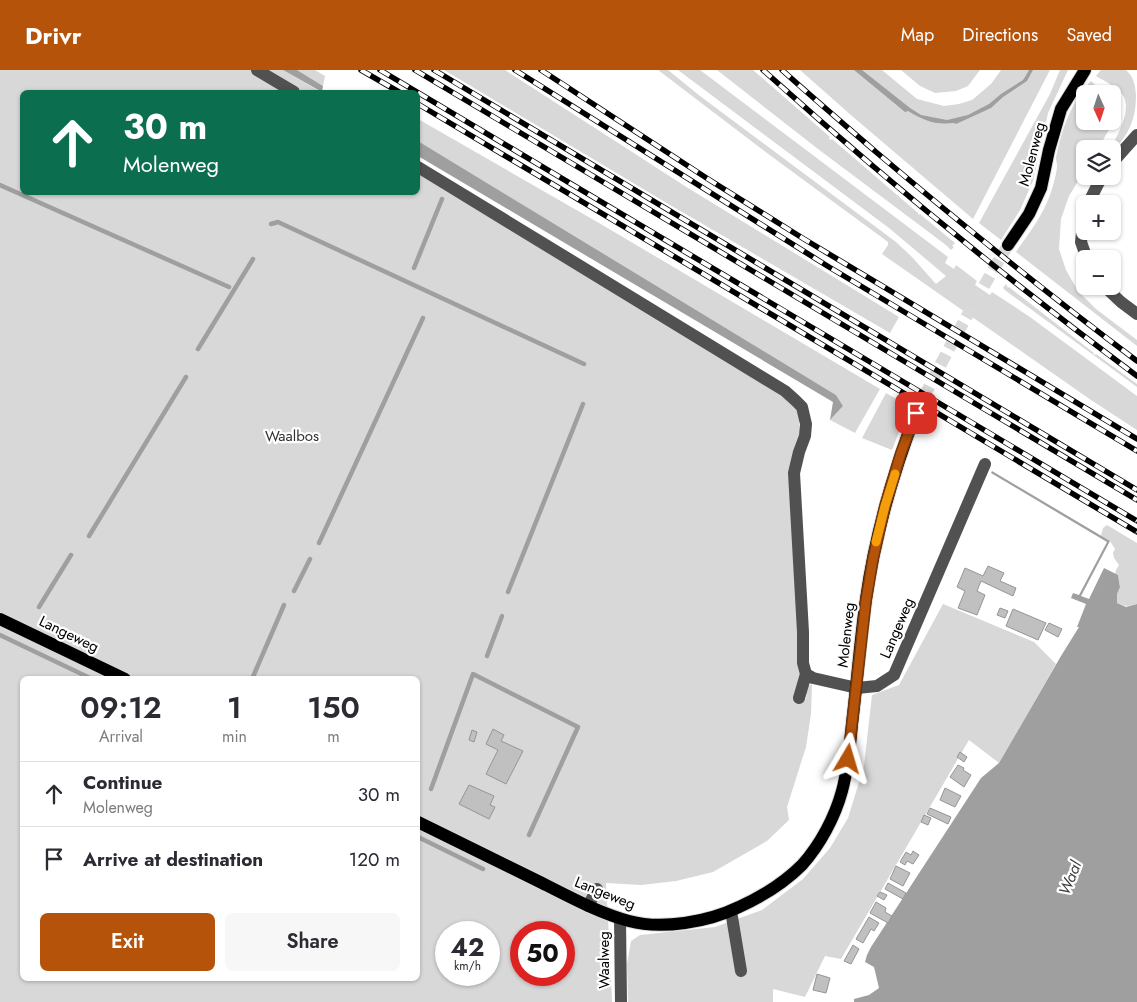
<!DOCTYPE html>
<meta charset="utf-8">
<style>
:root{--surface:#fff;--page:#f7f7f7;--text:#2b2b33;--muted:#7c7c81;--line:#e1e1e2;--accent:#b45309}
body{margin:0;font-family:Jost,sans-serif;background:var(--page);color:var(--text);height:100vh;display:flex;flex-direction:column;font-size:19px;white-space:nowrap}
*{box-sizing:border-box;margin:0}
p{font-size:16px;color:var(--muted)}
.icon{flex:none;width:28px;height:28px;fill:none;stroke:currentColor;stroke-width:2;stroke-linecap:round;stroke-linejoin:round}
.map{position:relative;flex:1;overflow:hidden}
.drawer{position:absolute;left:20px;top:606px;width:400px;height:305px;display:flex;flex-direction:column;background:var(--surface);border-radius:8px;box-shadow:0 1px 4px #0004}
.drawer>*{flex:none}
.banner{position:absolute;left:20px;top:20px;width:400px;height:105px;border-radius:8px;box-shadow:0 1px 4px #0004;background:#0b6e4f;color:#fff;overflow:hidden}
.needle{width:32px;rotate:177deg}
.buttons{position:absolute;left:1076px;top:15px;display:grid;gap:10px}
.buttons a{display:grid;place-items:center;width:45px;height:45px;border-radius:8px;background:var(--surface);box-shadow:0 1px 4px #0004;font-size:25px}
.speed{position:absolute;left:435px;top:851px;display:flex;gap:10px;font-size:25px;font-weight:700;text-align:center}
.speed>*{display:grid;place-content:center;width:65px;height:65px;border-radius:50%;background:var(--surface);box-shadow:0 1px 4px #0004;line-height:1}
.speed small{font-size:12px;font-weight:400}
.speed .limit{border:8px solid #d22;background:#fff;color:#111}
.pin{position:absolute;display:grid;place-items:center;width:42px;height:42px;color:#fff;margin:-21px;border-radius:10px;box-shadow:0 2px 8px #0006}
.me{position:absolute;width:55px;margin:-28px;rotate:7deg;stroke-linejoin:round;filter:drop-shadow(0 0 4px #0008)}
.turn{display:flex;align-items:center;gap:18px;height:105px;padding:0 20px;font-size:22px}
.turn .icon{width:65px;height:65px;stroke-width:2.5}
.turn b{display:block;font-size:35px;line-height:42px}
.eta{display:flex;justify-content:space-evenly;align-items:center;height:85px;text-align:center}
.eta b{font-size:30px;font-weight:600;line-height:35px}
.button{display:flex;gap:10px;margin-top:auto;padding:10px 20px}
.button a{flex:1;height:58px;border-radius:8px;background:var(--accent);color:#fff;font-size:20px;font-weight:600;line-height:58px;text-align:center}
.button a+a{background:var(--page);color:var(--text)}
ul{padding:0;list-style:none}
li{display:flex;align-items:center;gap:15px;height:65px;padding:0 20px;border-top:1px solid var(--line)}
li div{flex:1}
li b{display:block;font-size:19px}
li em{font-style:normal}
header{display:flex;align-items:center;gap:30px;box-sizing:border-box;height:70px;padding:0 25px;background:var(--accent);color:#fff}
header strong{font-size:24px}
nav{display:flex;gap:28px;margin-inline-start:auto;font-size:18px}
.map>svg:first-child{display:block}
</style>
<header>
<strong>Drivr</strong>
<nav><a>Map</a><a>Directions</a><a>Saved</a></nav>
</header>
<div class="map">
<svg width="1137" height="932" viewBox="0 0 1137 932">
<rect width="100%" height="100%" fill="#fff"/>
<!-- green -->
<path fill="#d8d8d8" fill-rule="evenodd" d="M 0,0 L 254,0 L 290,22 L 22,22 L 22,122 L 418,122 L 418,101 L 775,320 L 799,339 L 799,353 L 800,363 L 800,608 L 797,629 L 806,629 L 808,616 L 812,614 L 811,644 L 806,677 L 787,737 L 789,750 L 767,771 L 713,802 L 676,811 L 641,815 L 606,813 L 609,868 L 610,877 L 612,932 L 0,932 ZM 22,609 L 418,609 L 418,909 L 22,909 ZM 446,862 L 489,862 L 489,905 L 446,905 ZM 521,862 L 564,862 L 564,905 L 521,905 Z
M 266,0 L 283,0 L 321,22 L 304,22 Z
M 297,0 L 315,0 L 325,6 L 323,16 Z
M 444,0 L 505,0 L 688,118 L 899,247 L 890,263 L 665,132 Z
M 658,0 L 668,0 L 700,26 L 896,172 L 912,187 L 936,214 L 946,206 L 889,158 L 678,0 L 700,0 L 948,187 L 945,193 L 954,199 L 956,195 L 977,211 L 975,215 L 990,225 L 992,222 L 1030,247 L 1137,326 L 1137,360 L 1091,330 L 882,184 L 888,175 L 888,172 L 771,86 Z
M 717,0 L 753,0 L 830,67 L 829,69 L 831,70 L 832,69 L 918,143 L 918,144 L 919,145 L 920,144 L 955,173 L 952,176 L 954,177 L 951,180 L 946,175 L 818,79 Z
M 800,0 L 882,0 L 917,29 L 944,36 L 959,34 L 972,30 L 991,14 L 1001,0 L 1050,0 L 973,149 L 852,46 Z
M 901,0 L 980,0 L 968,16 L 956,21 L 935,23 L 920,16 Z
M 1060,0 L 1068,0 L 1048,43 L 1033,111 L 1020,140 L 1001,170 L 979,153 L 1050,24 Z
M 1101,0 L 1126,0 C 1134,7 1135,15 1136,25 C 1136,50 1129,63 1113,82 L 1112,79 L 1110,79 C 1118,65 1133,38 1122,24 C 1116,16 1104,11 1096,6 Z
M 1091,11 L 1105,24 L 1085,24 L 1085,51 L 1112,51 L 1113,30 L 1115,35 L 1112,54 L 1098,79 L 1085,79 L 1085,100 L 1069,126 L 1061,149 L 1059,179 L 1066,200 L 1078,221 L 1096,239 L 1137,270 L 1137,276 L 1016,182 C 1029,163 1044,144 1051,122 C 1053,116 1057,102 1057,96 C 1057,93 1056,91 1056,88 C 1061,61 1071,32 1091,11 Z
M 418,49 L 599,153 L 880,319 L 855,363 L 830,350 L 843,336 L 836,325 L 418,71 Z
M 1006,214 L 1008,218 L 1009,217 L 1094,283 L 1093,284 L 1095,285 L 1096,284 L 1137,314 L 1137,317 L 1006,221 L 1003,218 Z
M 886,323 L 909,336 L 892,380 L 862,368 Z
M 1107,455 L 1137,473 L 1137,534 C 1125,536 1130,538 1117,533 L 1117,524 L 1120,516 L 1118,505 L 1115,504 L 1116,500 L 1119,495 L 1114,488 L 1113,483 L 1115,479 L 1110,471 L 1101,466 L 1103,458 Z
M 943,534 L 1034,572 L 1056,594 L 999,693 L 969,670 L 841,889 L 825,886 L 805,927 L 773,919 L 773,932 L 628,932 L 627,894 L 631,871 L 640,865 L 715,857 L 762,840 L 803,809 L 830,778 L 848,748 L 864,696 L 872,625 L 899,615 Z"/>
<!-- water -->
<path fill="#9f9f9f" d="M 283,0 L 297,0 L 323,16 L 322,22 Z
M 854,0 L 862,0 L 910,38 L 921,45 L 947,50 L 968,45 L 989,34 L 1001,24 L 1023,10 L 1025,7 L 1029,0 L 1033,0 L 1027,11 L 1003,27 L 991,38 L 956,54 L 954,53 C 934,55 925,51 908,41 L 905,42 Z
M 418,71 L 836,325 L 843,336 L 830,350 L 833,332 L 418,86 Z
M 992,401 L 1110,471 L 1081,526 L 1089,529 L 1104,498 L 1118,505 L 1120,517 L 1117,524 L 1117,533 L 1126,537 L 1137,534 L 1137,932 L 854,932 L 854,929 L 869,925 L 879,918 L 874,897 L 865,892 L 867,885 L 871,877 L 981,708 L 999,693 L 1061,586 L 1079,557 L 1077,557 L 1086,534 L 1071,528 L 1073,523 L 1079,525 L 1107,472 L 991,403 Z"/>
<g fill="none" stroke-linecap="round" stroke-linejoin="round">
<!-- stream -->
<path stroke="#9f9f9f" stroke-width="4.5" d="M 0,115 L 229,217
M 271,154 L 278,152 L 584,294
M 414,198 L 442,129
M 198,279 L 253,189
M 89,466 L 186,307
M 319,473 L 423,248
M 294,521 L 310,489
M 508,522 L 583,334
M 39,537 L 71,485
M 0,565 L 92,609
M 487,586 L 502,546
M 252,609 L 284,535
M 431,719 L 473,604 L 578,657 L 529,765
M 418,767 L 483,799"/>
</g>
<!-- building -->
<path fill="#c0c0c0" stroke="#959595" d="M 988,496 L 1004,503 L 1000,511 L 1016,518 L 1013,526 L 981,511 L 977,521 L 985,525 L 977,545 L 958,538 L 965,521 L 957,517 L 965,498 L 983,506 Z
M 1000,538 L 1008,541 L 1005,548 L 997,545 Z
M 1013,539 L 1046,553 L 1038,570 L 1006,556 Z
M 1049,553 L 1062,559 L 1058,567 L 1045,560 Z
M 493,659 L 504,665 L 501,671 L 523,681 L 506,714 L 486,704 L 498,680 L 486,674 Z
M 472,660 L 477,662 L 474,672 L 469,670 Z
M 960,682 L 967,687 L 964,692 L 957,687 Z
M 958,695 L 964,698 L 963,700 L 971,705 L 964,717 L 950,707 Z
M 469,715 L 494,726 L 490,735 L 495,737 L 489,749 L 459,734 Z
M 945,718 L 961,726 L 955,737 L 940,730 Z
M 930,738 L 951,747 L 948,754 L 927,744 Z
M 924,745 L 931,748 L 928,755 L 921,752 Z
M 913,781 L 919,785 L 913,794 L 907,791 L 905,795 L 900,792 L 906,782 L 911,785 Z
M 896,796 L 910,803 L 903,816 L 890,809 Z
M 888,813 L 906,823 L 903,829 L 885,819 Z
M 880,822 L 887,825 L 884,830 L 877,826 Z
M 876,832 L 886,838 L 885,842 L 892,846 L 888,853 L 870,843 Z
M 869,847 L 879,853 L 874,861 L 871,859 L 863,873 L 856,869 Z
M 853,875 L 859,879 L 851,894 L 844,891 Z
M 817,904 L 830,908 L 826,923 L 813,920 Z"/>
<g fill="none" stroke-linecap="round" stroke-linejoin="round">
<!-- major-tunnel -->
<path stroke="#d9d9d9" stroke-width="12" stroke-dasharray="12 6" stroke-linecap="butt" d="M 916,343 C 944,286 975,230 1008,175"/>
<defs>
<path id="major" d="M 1008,175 L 1029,144 L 1041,118 L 1049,80 L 1061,39 L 1085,0
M 0,549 L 125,609
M 418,752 C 459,772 501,793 542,813 C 570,827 599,843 629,851 C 662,860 708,852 739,837 C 761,827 784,813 802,795 C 820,775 835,747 842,721 C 848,699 850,676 852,654 C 857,613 860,570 866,529 C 875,465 893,403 916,343"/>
</defs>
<!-- major casing -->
<use href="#major" stroke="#dbdbdb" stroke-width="14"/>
<!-- minor -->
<path stroke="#515151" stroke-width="12" d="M 257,0 L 294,22
M 1112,93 L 1137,65
M 418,97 L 785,321 L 795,330 L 802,337 L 806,354 L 805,366 L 799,382 L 794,403 L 803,562 L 803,593 L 806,604 L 813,608 L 857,618 L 877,616 L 894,605 L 985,394
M 1088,134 L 1098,114 L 1103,106
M 1085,145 L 1083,153 L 1081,172 L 1087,189
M 1104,216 L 1121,232 L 1137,244
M 799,628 L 806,604
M 588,836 L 597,819
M 731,841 L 741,901
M 620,849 L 621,932"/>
<!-- major -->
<use href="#major" stroke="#000" stroke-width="12"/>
<defs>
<path id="rail" d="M 361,0 L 399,22
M 380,0 L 1137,451
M 415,0 L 1137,430
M 434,0 L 1137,420
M 515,0 L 829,197 L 1137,381
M 541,0 L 708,109 L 804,169 L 1137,369
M 763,0 C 883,108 1008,210 1137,306
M 782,0 C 813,28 845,55 876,82 C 961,154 1048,224 1137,291
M 418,34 L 1137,462"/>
</defs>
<!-- rail casing -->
<use href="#rail" stroke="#000" stroke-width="5.5"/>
<!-- rail -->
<use href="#rail" stroke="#fff" stroke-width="4" stroke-dasharray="11" stroke-linecap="butt"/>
</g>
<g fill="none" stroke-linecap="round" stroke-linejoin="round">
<defs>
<path id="route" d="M 848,689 L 866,530 L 873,489 L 885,436 L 901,383 L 916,343"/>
</defs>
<!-- route casing -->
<use href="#route" stroke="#753606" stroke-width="12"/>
<!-- route -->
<use href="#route" stroke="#b45309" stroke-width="9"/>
<!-- slow -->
<path stroke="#f59e0b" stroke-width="9" d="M 876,472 L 885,436 L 895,404"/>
</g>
<g text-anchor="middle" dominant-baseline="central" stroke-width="4.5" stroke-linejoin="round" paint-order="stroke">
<!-- street labels -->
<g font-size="15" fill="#000" stroke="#fff">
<text transform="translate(1032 84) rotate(-75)">Molenweg</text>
<text transform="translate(897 558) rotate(-67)">Langeweg</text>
<text transform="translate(69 564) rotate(26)">Langeweg</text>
<text transform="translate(846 565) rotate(-84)">Molenweg</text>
<text transform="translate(605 823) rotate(22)">Langeweg</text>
<text transform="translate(604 890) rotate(-90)">Waalweg</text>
</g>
<!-- park labels -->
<g font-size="15" fill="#2f2f2f" stroke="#fff">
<text x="292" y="366">Waalbos</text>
</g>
<!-- water labels -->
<g font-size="16" font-style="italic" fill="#404040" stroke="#fff">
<text transform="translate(1070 808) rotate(-68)">Waal</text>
</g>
</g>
</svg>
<div class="buttons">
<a><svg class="needle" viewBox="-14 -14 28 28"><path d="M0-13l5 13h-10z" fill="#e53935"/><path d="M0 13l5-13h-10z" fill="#7c7c81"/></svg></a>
<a><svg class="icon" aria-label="layers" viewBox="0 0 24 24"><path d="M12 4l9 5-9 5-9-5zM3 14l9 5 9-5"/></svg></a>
<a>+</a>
<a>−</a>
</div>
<div class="speed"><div>42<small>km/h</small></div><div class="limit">50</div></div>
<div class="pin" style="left:916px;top:343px;background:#d93025"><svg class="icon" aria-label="arrive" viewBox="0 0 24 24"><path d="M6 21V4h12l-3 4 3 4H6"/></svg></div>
<svg class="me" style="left:848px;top:689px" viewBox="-20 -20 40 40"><path d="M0-17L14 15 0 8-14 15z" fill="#b45309" stroke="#fff" stroke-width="4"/></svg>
<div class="banner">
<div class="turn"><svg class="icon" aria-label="ahead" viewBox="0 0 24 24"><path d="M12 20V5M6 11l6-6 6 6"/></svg><div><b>30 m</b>Molenweg</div></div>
</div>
<section class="drawer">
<div class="eta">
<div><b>09:12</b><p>Arrival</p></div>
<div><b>1</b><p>min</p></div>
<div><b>150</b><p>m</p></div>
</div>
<ul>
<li><svg class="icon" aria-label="ahead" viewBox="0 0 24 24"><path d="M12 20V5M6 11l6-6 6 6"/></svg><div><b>Continue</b><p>Molenweg</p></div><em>30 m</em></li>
<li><svg class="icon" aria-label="arrive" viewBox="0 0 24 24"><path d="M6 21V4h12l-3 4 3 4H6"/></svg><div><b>Arrive at destination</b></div><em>120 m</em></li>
</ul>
<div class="button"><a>Exit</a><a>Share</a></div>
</section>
</div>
